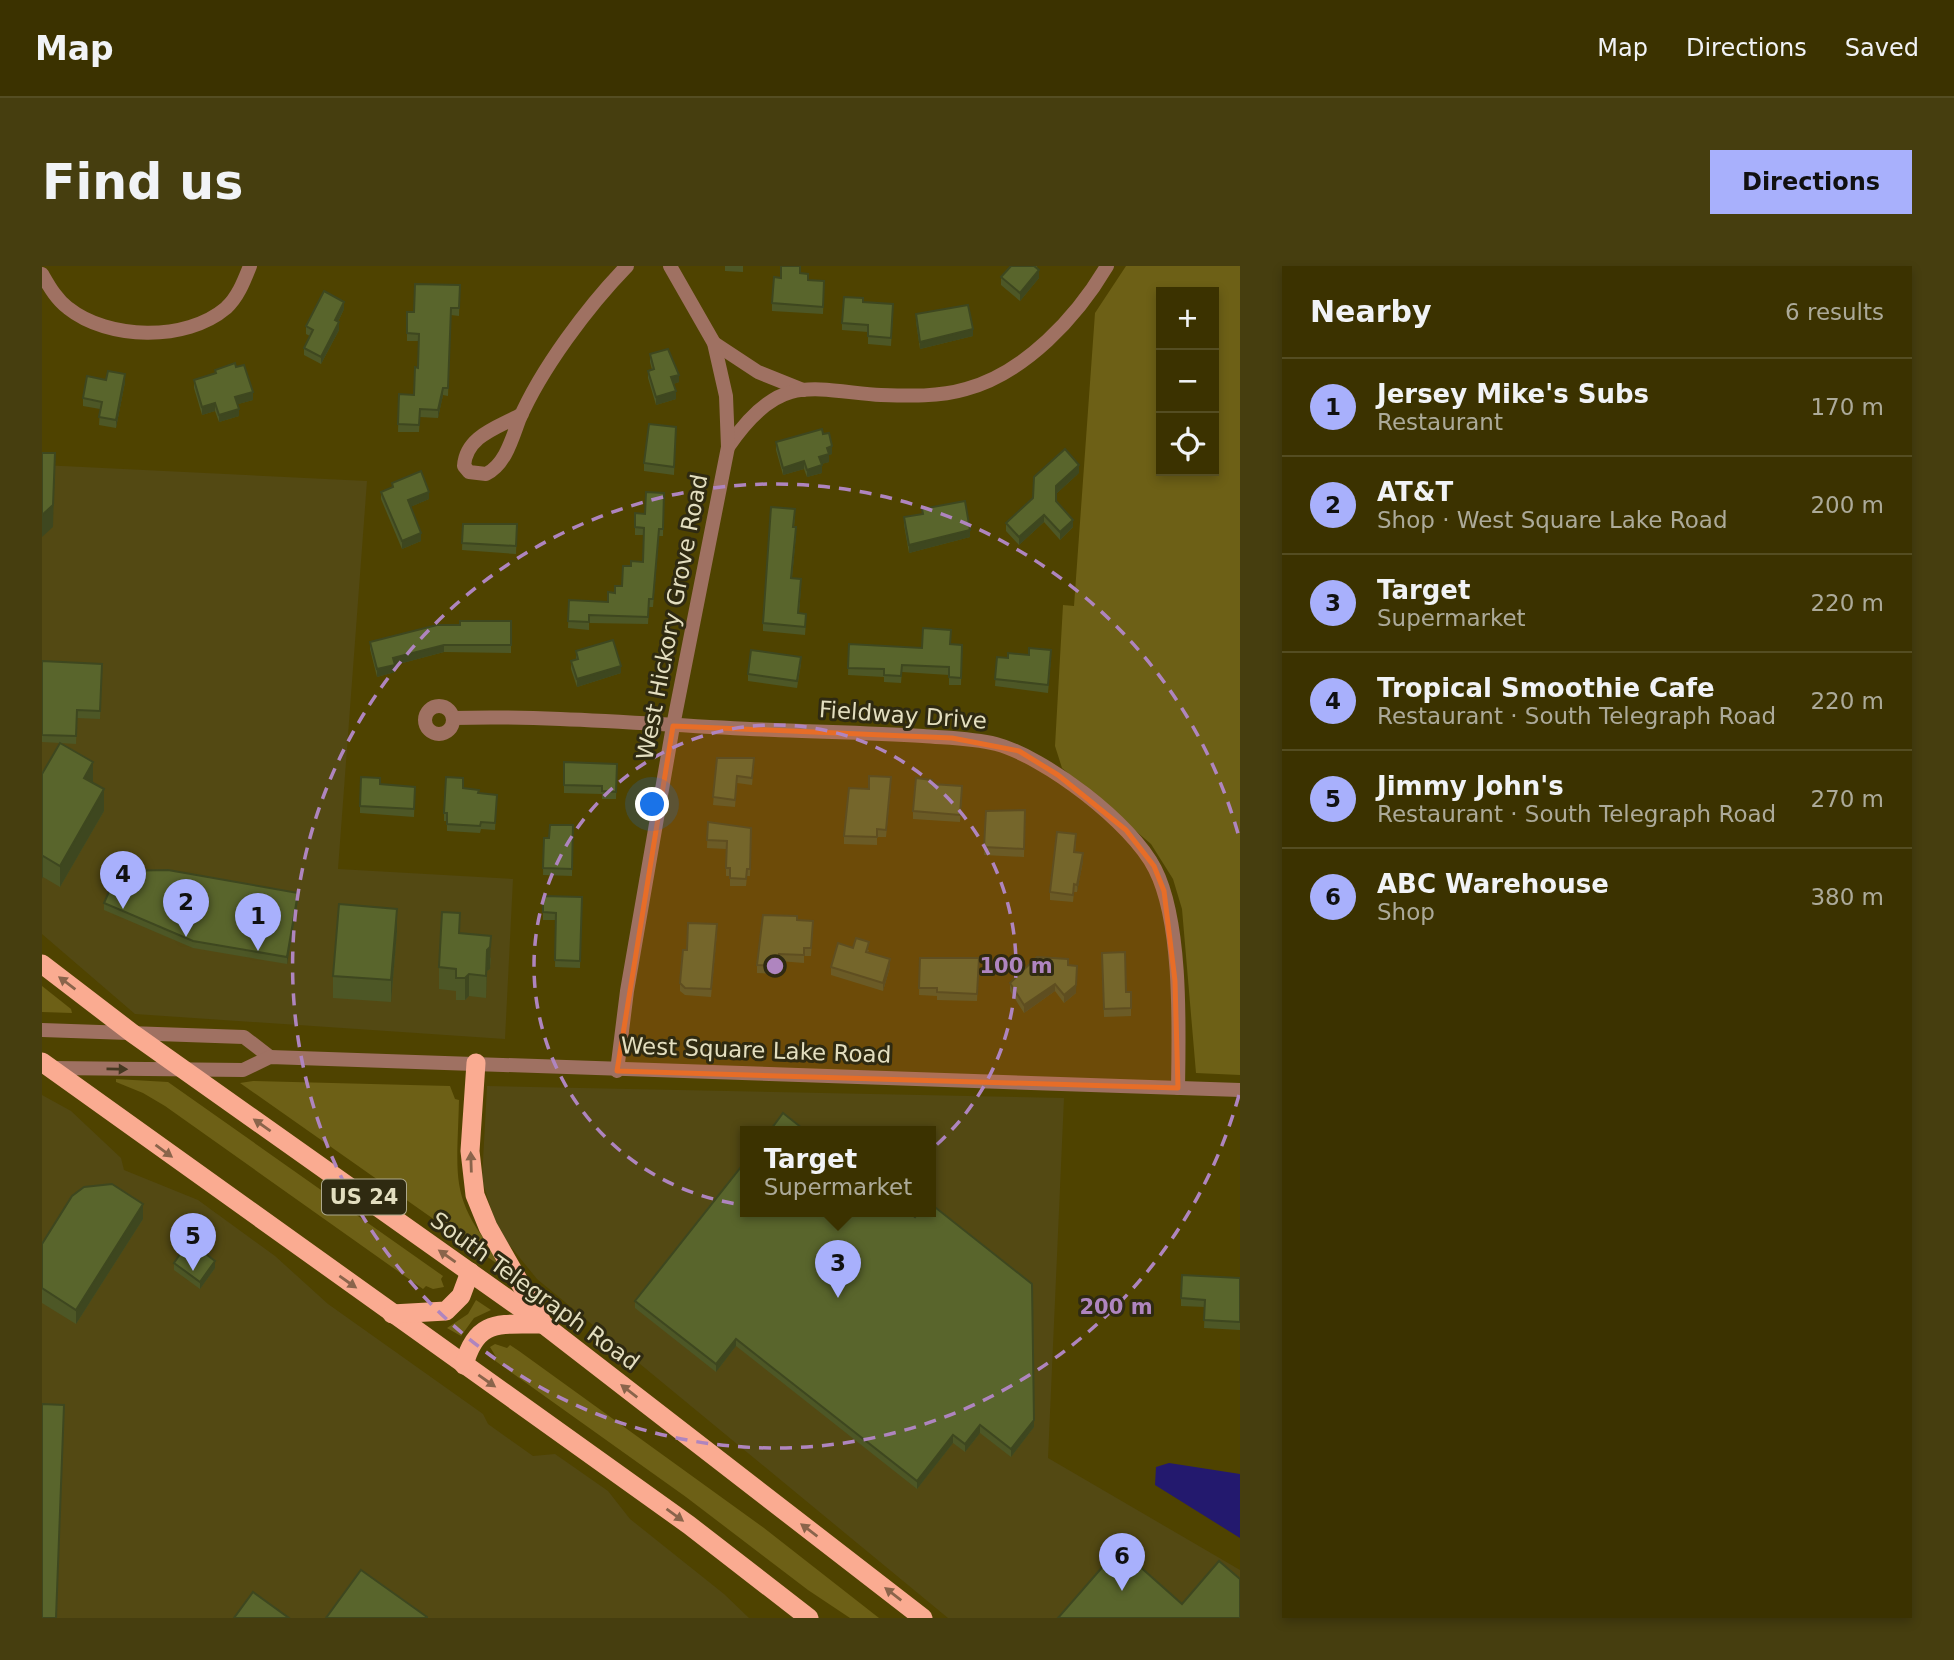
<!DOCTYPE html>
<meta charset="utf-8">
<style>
:root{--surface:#3b3200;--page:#463e0f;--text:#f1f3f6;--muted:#acaa99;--line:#544d22;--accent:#a8b0fc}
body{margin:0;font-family:"DejaVu Sans",sans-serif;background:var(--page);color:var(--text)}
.controls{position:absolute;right:21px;top:21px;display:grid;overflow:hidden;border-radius:0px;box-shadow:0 4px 10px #0003}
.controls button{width:63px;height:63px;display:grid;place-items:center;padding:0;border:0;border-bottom:2px solid var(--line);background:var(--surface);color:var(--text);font:35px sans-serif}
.you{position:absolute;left:611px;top:539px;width:24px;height:24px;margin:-18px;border:5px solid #fff;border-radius:50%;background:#1a73e8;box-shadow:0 0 0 10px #1a73e833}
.badge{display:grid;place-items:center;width:46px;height:46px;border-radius:50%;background:var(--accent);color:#111;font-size:23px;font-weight:700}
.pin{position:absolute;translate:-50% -58px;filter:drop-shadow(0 2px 4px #0008)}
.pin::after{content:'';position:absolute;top:37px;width:24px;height:21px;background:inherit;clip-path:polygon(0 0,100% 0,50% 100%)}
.popup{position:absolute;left:698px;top:860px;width:196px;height:91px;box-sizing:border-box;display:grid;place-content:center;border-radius:0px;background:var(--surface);filter:drop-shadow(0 2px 5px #0005);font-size:23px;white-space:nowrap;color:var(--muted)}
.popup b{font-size:26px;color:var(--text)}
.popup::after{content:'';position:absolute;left:50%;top:100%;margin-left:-14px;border:14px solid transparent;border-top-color:var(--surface)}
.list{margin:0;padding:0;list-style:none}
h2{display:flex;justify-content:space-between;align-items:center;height:91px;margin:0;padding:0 28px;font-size:30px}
h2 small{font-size:23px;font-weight:400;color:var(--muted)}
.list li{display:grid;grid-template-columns:46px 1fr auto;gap:21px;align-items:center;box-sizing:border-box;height:98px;padding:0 28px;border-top:2px solid var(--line)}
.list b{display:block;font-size:26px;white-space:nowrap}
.list p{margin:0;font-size:23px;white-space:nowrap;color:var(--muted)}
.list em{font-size:23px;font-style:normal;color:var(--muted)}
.icon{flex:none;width:38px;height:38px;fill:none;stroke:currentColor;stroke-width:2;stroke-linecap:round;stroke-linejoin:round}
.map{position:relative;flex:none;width:1198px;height:1352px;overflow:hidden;border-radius:0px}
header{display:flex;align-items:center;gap:42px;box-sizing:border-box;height:98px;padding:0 35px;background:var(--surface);border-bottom:2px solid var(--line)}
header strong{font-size:33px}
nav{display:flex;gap:38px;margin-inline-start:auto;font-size:24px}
.intro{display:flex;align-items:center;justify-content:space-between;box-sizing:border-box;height:168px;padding:0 42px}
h1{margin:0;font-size:49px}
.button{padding:18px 32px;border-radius:0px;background:var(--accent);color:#111;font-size:24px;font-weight:700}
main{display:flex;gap:42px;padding:0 42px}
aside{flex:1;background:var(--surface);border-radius:0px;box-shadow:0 4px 10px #0003}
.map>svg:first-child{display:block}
.built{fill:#534913;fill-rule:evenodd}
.green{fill:#6d6016;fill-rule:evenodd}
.water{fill:#23196e}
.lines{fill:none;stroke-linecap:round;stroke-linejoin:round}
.minor{stroke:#9f7162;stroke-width:14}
.tertiary{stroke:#9f7162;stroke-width:14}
.trunk{stroke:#faab91;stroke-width:19}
.wall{fill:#4d5726}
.shaded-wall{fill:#3e471f}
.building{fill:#59652c;stroke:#3e471f;stroke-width:2}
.oneway{fill:#8a644b}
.oneway2{fill:#453821}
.marked{fill:#e76d27;fill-opacity:0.2;stroke:#e76d27;stroke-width:5;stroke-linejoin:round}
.ring{fill:none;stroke:#af85bf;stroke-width:3.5;stroke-dasharray:12 9}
.labels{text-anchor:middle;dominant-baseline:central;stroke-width:6;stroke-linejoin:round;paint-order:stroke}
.shield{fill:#2f2a11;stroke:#ada88b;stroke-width:2}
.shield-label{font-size:21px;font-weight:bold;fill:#e3debf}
.street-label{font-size:23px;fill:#e3debf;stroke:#2f2a11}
.centre{fill:#af85bf;stroke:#2f2a11;stroke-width:3.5}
.ring-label{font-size:21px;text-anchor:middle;font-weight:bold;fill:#af85bf;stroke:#2f2a11;stroke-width:6;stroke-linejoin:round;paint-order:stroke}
</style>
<header>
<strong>Map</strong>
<nav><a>Map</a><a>Directions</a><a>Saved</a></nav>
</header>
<div class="intro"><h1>Find us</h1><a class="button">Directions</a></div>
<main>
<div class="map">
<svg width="1198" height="1352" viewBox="0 0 1198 1352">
<rect width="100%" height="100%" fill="#4f4300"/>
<g class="built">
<polygon points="0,199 325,215 296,603 471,613 463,773 93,748 0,668"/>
<path d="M445 820 1022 832 1006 1192 1198 1304V1352H906L495 1013 456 965 440 914ZM703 866H889V946H703Z"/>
<polygon points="0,829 29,845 79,892 82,904 156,934 233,990 286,1038 441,1148 446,1158 491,1190 513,1188 566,1225 588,1253 682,1328 707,1352 0,1352"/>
</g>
<g class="green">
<path d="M1084 0H1198V809L1154 807 1140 643 1131 613 1109 578 1020 502 1013 480 1021 339 1032 340 1053 47ZM1119 26H1172V205H1119Z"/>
<polygon points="0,720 29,743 30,747 0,746"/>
<polygon points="74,813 126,816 401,1010 399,1013 402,1021 391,1023 384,1020 381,1023 123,840 101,827 74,816"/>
<path d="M211 815 408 820 413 833 417 834C415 917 406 934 465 1001L464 1004 198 817Z"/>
<polygon points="434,1034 449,1044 432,1052 419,1070 405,1062 426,1048"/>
<polygon points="453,1078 465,1082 468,1079 477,1085 722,1262 837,1352 808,1352 766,1324 644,1231 452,1094 454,1091 448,1081"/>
</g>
<polygon class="water" points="1127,1197 1198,1208 1198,1272 1113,1219 1114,1201"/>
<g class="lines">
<g class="minor">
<path d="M0 8C7 20 14 33 26 42 66 74 144 76 184 42 196 31 202 15 208 0"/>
<polyline points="672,77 716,106 761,124"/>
<path d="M480 148C458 161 424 169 422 200L427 206 444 208C463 199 470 173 477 154 499 103 546 40 585 0"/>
<path d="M686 181C701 159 723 133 749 126 776 119 811 128 839 129 868 130 897 131 924 123 983 107 1035 51 1065 0"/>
<circle cx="397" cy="454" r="14"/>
<path d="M411 452C518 449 626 460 733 464 782 466 831 467 881 470 905 472 930 472 954 478 1003 491 1090 557 1113 603 1140 656 1137 761 1136 822"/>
<polyline points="575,805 585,725 631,460 686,181 684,130 672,77 628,0"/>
</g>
<g class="tertiary">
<polyline points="0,764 202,771 228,791"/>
<polyline points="9,802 201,804 228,791 1198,824"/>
</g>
<g class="trunk">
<polyline points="0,698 90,767 501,1058 881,1352"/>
<polyline points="0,796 647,1259 767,1352"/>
<polyline points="434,797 428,885 433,929 446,961 499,1054"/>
<polyline points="350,1048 404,1045 419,1030 428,1006"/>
<path d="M422 1099C435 1051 459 1059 501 1058"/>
</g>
</g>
<g class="wall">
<polygon points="683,0 701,0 701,6 683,5"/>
<polygon points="995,0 997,12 978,35 959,19 959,11"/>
<polygon points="758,7 766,14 782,23 781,48 730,45 730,37 739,12"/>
<polygon points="418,19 417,50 409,49 406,130 401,129 396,152 378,151 377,166 356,166 357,128 372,129 376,102 377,75 365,75 365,46 372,46"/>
<polygon points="302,43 296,56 297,64 279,98 262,89 262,82 268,70 264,68 264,60"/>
<polygon points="851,45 849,80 826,78 826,66 800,64 800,57"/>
<polygon points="874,48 931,70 878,83 874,56"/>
<polygon points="608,88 637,116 631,118 634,133 614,139 606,112 606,105 610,104 608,96"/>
<polygon points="173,104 211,134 196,138 197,150 177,156 173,145 160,149 152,122 152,114 173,108"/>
<polygon points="64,114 83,116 74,162 57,159 58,143 41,140 41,132"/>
<polygon points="634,161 632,209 602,205 602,197"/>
<polygon points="781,168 790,188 787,189 787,196 779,198 780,207 765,211 762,203 741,209 734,184 734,176"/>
<polygon points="1037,207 1014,228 1014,235 1031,261 1018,274 1002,256 977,279 964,265 964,257"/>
<polygon points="350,217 387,233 368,241 379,275 360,283 339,233 339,226 350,221"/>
<polygon points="622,227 621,270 617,270 611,341 607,341 606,358 547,357 547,364 526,362 527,334 566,336 573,327 580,320 589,300 601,296 602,269 593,269 593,261 603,248"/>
<polygon points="880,243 928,271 867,287 862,259 862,251 880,248"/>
<polygon points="753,251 752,261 754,268 750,312 759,321 757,347 764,356 763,369 721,365 721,357"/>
<polygon points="421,258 475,258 474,288 420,284"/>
<polygon points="469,355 469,387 402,386 353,399 353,406 335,411 328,383 328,376 418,359"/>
<polygon points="807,378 880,382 908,378 920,379 919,419 907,419 907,409 860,406 859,417 842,416 842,411 806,409"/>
<polygon points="534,385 579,407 535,421 529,403 529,395 534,393"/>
<polygon points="955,391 1009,391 1006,427 953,420"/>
<polygon points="0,395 60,398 58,453 35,452 34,478 18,477 51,517 62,545 18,621 1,611 0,508 18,477 0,476"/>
<polygon points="759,398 755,422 706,415 706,408"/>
<polygon points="675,492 712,499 710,519 695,517 693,541 671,539"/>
<polygon points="522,496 575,498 574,533 560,533 560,528 522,527"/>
<polygon points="849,518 844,571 835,571 835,579 802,578 802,570 827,523"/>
<polygon points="890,518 920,528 918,556 871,553 871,545"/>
<polygon points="338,519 373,521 372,551 318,547 318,540"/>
<polygon points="421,522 436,527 455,529 453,564 439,563 438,567 405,565 405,555 402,555 402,547"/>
<polygon points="983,544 982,591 942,589 944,545"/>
<polygon points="666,556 709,562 708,610 705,610 704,620 688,620 688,610 684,610 684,583 665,582"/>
<polygon points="531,559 530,610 501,609 502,572 507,572"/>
<polygon points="1034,576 1033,586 1041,595 1035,626 1032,626 1031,636 1008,634 1008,626"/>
<polygon points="501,630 540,631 538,702 513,701 514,654 501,654"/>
<polygon points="256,634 245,698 151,682 62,644 62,637"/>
<polygon points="755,654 771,655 769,690 762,690 762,697 737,695 736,708 715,707 715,699"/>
<polygon points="355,665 349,736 291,732 291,710"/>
<polygon points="675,666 669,731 643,729 638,725 638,711"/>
<polygon points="418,667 449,692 448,703 445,705 444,732 427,730 423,734 414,734 414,725 397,723 397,701"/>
<polygon points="811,682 827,684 826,686 848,701 841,725 789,709 789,701"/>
<polygon points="1060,687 1084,726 1089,726 1089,750 1062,751"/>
<polygon points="878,692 937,692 935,735 895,734 895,730 877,729"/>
<polygon points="1026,699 1034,727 1022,737 1013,725 982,747 968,725 968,717"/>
<polygon points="101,953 34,1058 0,1037 0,978"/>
<polygon points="132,997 173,1002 158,1023 132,1004"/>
<polygon points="1198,1012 1198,1064 1162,1062 1163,1041 1139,1040 1139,1032"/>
<polygon points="593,1035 992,1161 969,1191 938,1167 923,1186 911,1177 875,1223 694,1080 674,1106 593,1042"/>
</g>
<g class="shaded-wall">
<polygon points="997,4 997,12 978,35 978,27"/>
<polygon points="302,36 302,43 293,62 293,54"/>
<polygon points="297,56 297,64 279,98 279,91"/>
<polygon points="931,63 931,70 878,83 878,76"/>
<polygon points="83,108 83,116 74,162 74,154"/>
<polygon points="637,109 637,116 629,119 629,111"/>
<polygon points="401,122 401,129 396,152 396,144"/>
<polygon points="634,125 634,133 614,139 614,131"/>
<polygon points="211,126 211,134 193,139 193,131"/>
<polygon points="173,137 173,145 160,149 160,141"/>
<polygon points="197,143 197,150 177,156 177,149"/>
<polygon points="790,180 790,188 787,189 787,196 777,199 777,191 785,182"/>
<polygon points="13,187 11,261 0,271 0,249"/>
<polygon points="762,195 762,203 741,209 741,202"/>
<polygon points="780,199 780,207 765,211 765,204"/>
<polygon points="1037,199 1037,207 1014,228 1014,220"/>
<polygon points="387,226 387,233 366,242 366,234"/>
<polygon points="1002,249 1002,256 977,279 977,271"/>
<polygon points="1031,254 1031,261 1018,274 1018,266"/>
<polygon points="928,264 928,271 867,287 867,279"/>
<polygon points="379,267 379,275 360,283 360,275"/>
<polygon points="402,379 402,386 353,399 353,406 335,411 335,403 351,392"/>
<polygon points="579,400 579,407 535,421 535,413"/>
<polygon points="51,496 51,517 42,512"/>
<polygon points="62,523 62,545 18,621 18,600"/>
<polygon points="1041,587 1041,595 1035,626 1035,619"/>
<polygon points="1,590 1,611 0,613 0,591"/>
<polygon points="256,627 256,634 245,698 245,691"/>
<polygon points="355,643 355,665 349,736 349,714"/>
<polygon points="449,670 448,703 445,705 444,732 445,684"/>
<polygon points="848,693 848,701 841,725 841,717"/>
<polygon points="1035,707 1034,727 1022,737 1022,729"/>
<polygon points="427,708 427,730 423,734 423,712"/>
<polygon points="1013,718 1013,725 982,747 982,739"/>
<polygon points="101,938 101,953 34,1058 34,1044"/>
<polygon points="173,995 173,1002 158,1023 158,1016"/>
<polygon points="694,1073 694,1080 674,1106 674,1098"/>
<polygon points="992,1154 992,1161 969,1191 969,1183"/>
<polygon points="938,1159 938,1167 923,1186 923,1178"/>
<polygon points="911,1169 911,1177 875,1223 875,1215"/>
</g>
<g class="building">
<polygon points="739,0 758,0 758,7 766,8 766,14 782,15 781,41 730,37 732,11 739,12"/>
<polygon points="969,0 992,0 997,4 978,27 959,11"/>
<polygon points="373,18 418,19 417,42 409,42 406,122 401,122 396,144 378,143 377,159 356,158 357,128 372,129 373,101 376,102 377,68 365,67 365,46 372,46"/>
<polygon points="282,25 302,36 293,54 297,56 279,91 262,82 271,64 264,60"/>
<polygon points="802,31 821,32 821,36 851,38 849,72 826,70 826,59 800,57"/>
<polygon points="926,39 931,63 878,76 874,48"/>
<polygon points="626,83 637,109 629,111 634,125 614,131 606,105 612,103 608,88"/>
<polygon points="193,97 194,101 202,99 211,126 193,131 197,143 177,149 173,137 160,141 152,114 174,107 173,104"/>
<polygon points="66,105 83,108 74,154 57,151 60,136 41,132 45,110 64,114"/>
<polygon points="607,158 634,161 632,201 602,197"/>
<polygon points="780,163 781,168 787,167 790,180 785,182 787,188 777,191 780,199 765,204 762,195 741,202 734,176"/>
<polygon points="1023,183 1037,199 1014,220 1014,235 1031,254 1018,266 1002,249 977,271 964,257 991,232 992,211"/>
<polygon points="0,187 13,187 11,239 0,249"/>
<polygon points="379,205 387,226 366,234 379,267 360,275 339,226 351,221 350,217"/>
<polygon points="604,226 622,227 621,263 617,263 611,333 607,333 606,351 547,349 547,356 526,355 527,334 566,336 566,326 573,327 573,320 580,320 581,300 589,300 589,295 601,296 602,262 593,261 593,247 603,248"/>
<polygon points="923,235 928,264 867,279 862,251 881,248 880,243"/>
<polygon points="729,241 753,243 751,261 754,261 749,312 759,313 756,347 764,348 763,361 721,357"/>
<polygon points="421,258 475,258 474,280 420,277"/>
<polygon points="418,355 469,355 469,379 402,379 351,392 353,399 335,403 328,376 395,359 418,359"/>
<polygon points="881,362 909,364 908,378 920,379 919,412 907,411 907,401 860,399 859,410 842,409 842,403 806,402 807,378 880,382"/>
<polygon points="571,374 579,400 535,413 529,395 536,393 534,385"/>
<polygon points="987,382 1009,384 1006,419 953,413 955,391 966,392 966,387 987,389"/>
<polygon points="709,384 759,391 755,415 706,408"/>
<polygon points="0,395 60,398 58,445 35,444 34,470 0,469"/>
<polygon points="18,477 51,496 42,512 62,523 18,600 1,590 0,591 0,508"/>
<polygon points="675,492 712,492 710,512 695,510 693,534 671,531"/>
<polygon points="522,496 575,498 574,526 560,525 560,520 522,519"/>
<polygon points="827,510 849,511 844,564 835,563 835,571 802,570 807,522 827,523"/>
<polygon points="319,511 338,512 338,518 373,521 372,543 318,540"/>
<polygon points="404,511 421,512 421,522 437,524 436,527 455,529 453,557 439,556 438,560 405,558 405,547 402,547"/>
<polygon points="874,512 890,514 890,518 920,520 918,549 871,545"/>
<polygon points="983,544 982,583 942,581 944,545"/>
<polygon points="666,556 709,562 708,603 705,603 704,613 688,612 688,602 684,602 685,575 665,574"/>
<polygon points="508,559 531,559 530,603 501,602 502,572 507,572"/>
<polygon points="1015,566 1034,568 1032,586 1041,587 1035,619 1032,618 1031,629 1008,626"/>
<polygon points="126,604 256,627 245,691 151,675 62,637 76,605"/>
<polygon points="501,630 540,631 538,695 513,694 514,647 501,646"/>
<polygon points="297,638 355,643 349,714 291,710"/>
<polygon points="400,646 418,647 417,667 449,670 448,681 445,684 444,710 427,708 423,712 414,712 414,703 397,701"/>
<polygon points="721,649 755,650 755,654 771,655 769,682 762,682 762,689 737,688 736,700 715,699"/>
<polygon points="646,657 675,658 669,723 643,722 638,717 641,684 645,684"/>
<polygon points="814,672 827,676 824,686 848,693 841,717 789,701 796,677 811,682"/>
<polygon points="1083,686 1084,726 1089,726 1089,742 1062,743 1060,687"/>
<polygon points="995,691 1026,693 1026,699 1035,700 1034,719 1022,729 1013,718 982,739 968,717"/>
<polygon points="878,692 937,692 935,728 895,726 895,722 877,722"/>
<polygon points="741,847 765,866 727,866"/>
<polygon points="703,896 703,946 867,946 873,951 877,946 889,946 889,938 990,1018 992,1154 969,1183 938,1159 923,1178 911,1169 875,1215 694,1073 674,1098 593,1035"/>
<polygon points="70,918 101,938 34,1044 0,1022 0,978 30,930 42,921"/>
<polygon points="147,975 173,995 158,1016 132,997"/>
<polygon points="1140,1009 1198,1012 1198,1056 1162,1054 1163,1034 1139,1032"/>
<polygon points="0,1138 22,1139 14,1352 0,1352"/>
<polygon points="1077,1282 1140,1338 1177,1295 1198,1313 1198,1352 1016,1352"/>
<polygon points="319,1304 385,1351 385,1352 284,1352"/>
<polygon points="211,1326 247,1352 192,1352"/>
</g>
<defs><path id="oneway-solid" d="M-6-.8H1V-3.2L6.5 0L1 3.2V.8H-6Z" transform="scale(1.75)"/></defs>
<g class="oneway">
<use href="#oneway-solid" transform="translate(25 717) rotate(-143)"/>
<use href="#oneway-solid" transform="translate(220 859) rotate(-145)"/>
<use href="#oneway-solid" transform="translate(122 885) rotate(36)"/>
<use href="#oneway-solid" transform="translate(429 896) rotate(-92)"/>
<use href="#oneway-solid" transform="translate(405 990) rotate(-145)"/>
<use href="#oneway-solid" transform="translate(306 1016) rotate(35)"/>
<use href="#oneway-solid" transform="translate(445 1115) rotate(35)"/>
<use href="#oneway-solid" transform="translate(587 1125) rotate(-142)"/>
<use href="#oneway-solid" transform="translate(633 1249) rotate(36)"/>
<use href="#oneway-solid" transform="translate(767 1264) rotate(-143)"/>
<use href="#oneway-solid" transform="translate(851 1328) rotate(-142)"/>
</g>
<use class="oneway2" href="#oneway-solid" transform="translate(75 803) rotate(1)"/>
<path class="marked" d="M631 460 910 472 977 485 1016 509 1084 564 1112 600 1122 625 1133 715 1136 822 575 805Z"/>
<g class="ring">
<circle cx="733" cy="700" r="241"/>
<path d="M1197 829A482 482 0 1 1 1197 571"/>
</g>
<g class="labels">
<rect class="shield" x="280" y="913.5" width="84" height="35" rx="5"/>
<g class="shield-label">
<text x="322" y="931">US 24</text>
</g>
<g class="street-label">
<text transform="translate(630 351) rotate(-79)">West Hickory Grove Road</text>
<text transform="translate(861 449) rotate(4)">Fieldway Drive</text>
<text transform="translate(714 784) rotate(2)">West Square Lake Road</text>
<text transform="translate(493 1025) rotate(36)">South Telegraph Road</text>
</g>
</g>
<circle cx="733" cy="700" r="10" class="centre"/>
<g class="ring-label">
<text x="974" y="707">100 m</text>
<text x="1074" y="1048">200 m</text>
</g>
</svg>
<div class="controls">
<button>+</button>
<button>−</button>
<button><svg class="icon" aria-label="locate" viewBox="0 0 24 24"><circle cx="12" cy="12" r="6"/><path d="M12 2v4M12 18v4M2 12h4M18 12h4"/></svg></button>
</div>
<div class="you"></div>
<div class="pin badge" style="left:216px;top:685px">1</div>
<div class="pin badge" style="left:144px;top:671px">2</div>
<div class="pin badge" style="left:796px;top:1032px">3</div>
<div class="popup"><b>Target</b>Supermarket</div>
<div class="pin badge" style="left:81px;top:643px">4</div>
<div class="pin badge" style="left:151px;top:1005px">5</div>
<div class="pin badge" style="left:1080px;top:1325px">6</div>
</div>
<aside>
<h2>Nearby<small>6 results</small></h2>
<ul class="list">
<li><span class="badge">1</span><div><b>Jersey Mike's Subs</b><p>Restaurant</p></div><em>170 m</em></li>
<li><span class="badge">2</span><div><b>AT&amp;T</b><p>Shop · West Square Lake Road</p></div><em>200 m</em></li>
<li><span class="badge">3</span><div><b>Target</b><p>Supermarket</p></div><em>220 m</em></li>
<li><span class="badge">4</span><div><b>Tropical Smoothie Cafe</b><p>Restaurant · South Telegraph Road</p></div><em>220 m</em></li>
<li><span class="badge">5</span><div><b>Jimmy John's</b><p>Restaurant · South Telegraph Road</p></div><em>270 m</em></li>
<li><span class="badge">6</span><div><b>ABC Warehouse</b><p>Shop</p></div><em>380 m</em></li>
</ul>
</aside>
</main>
